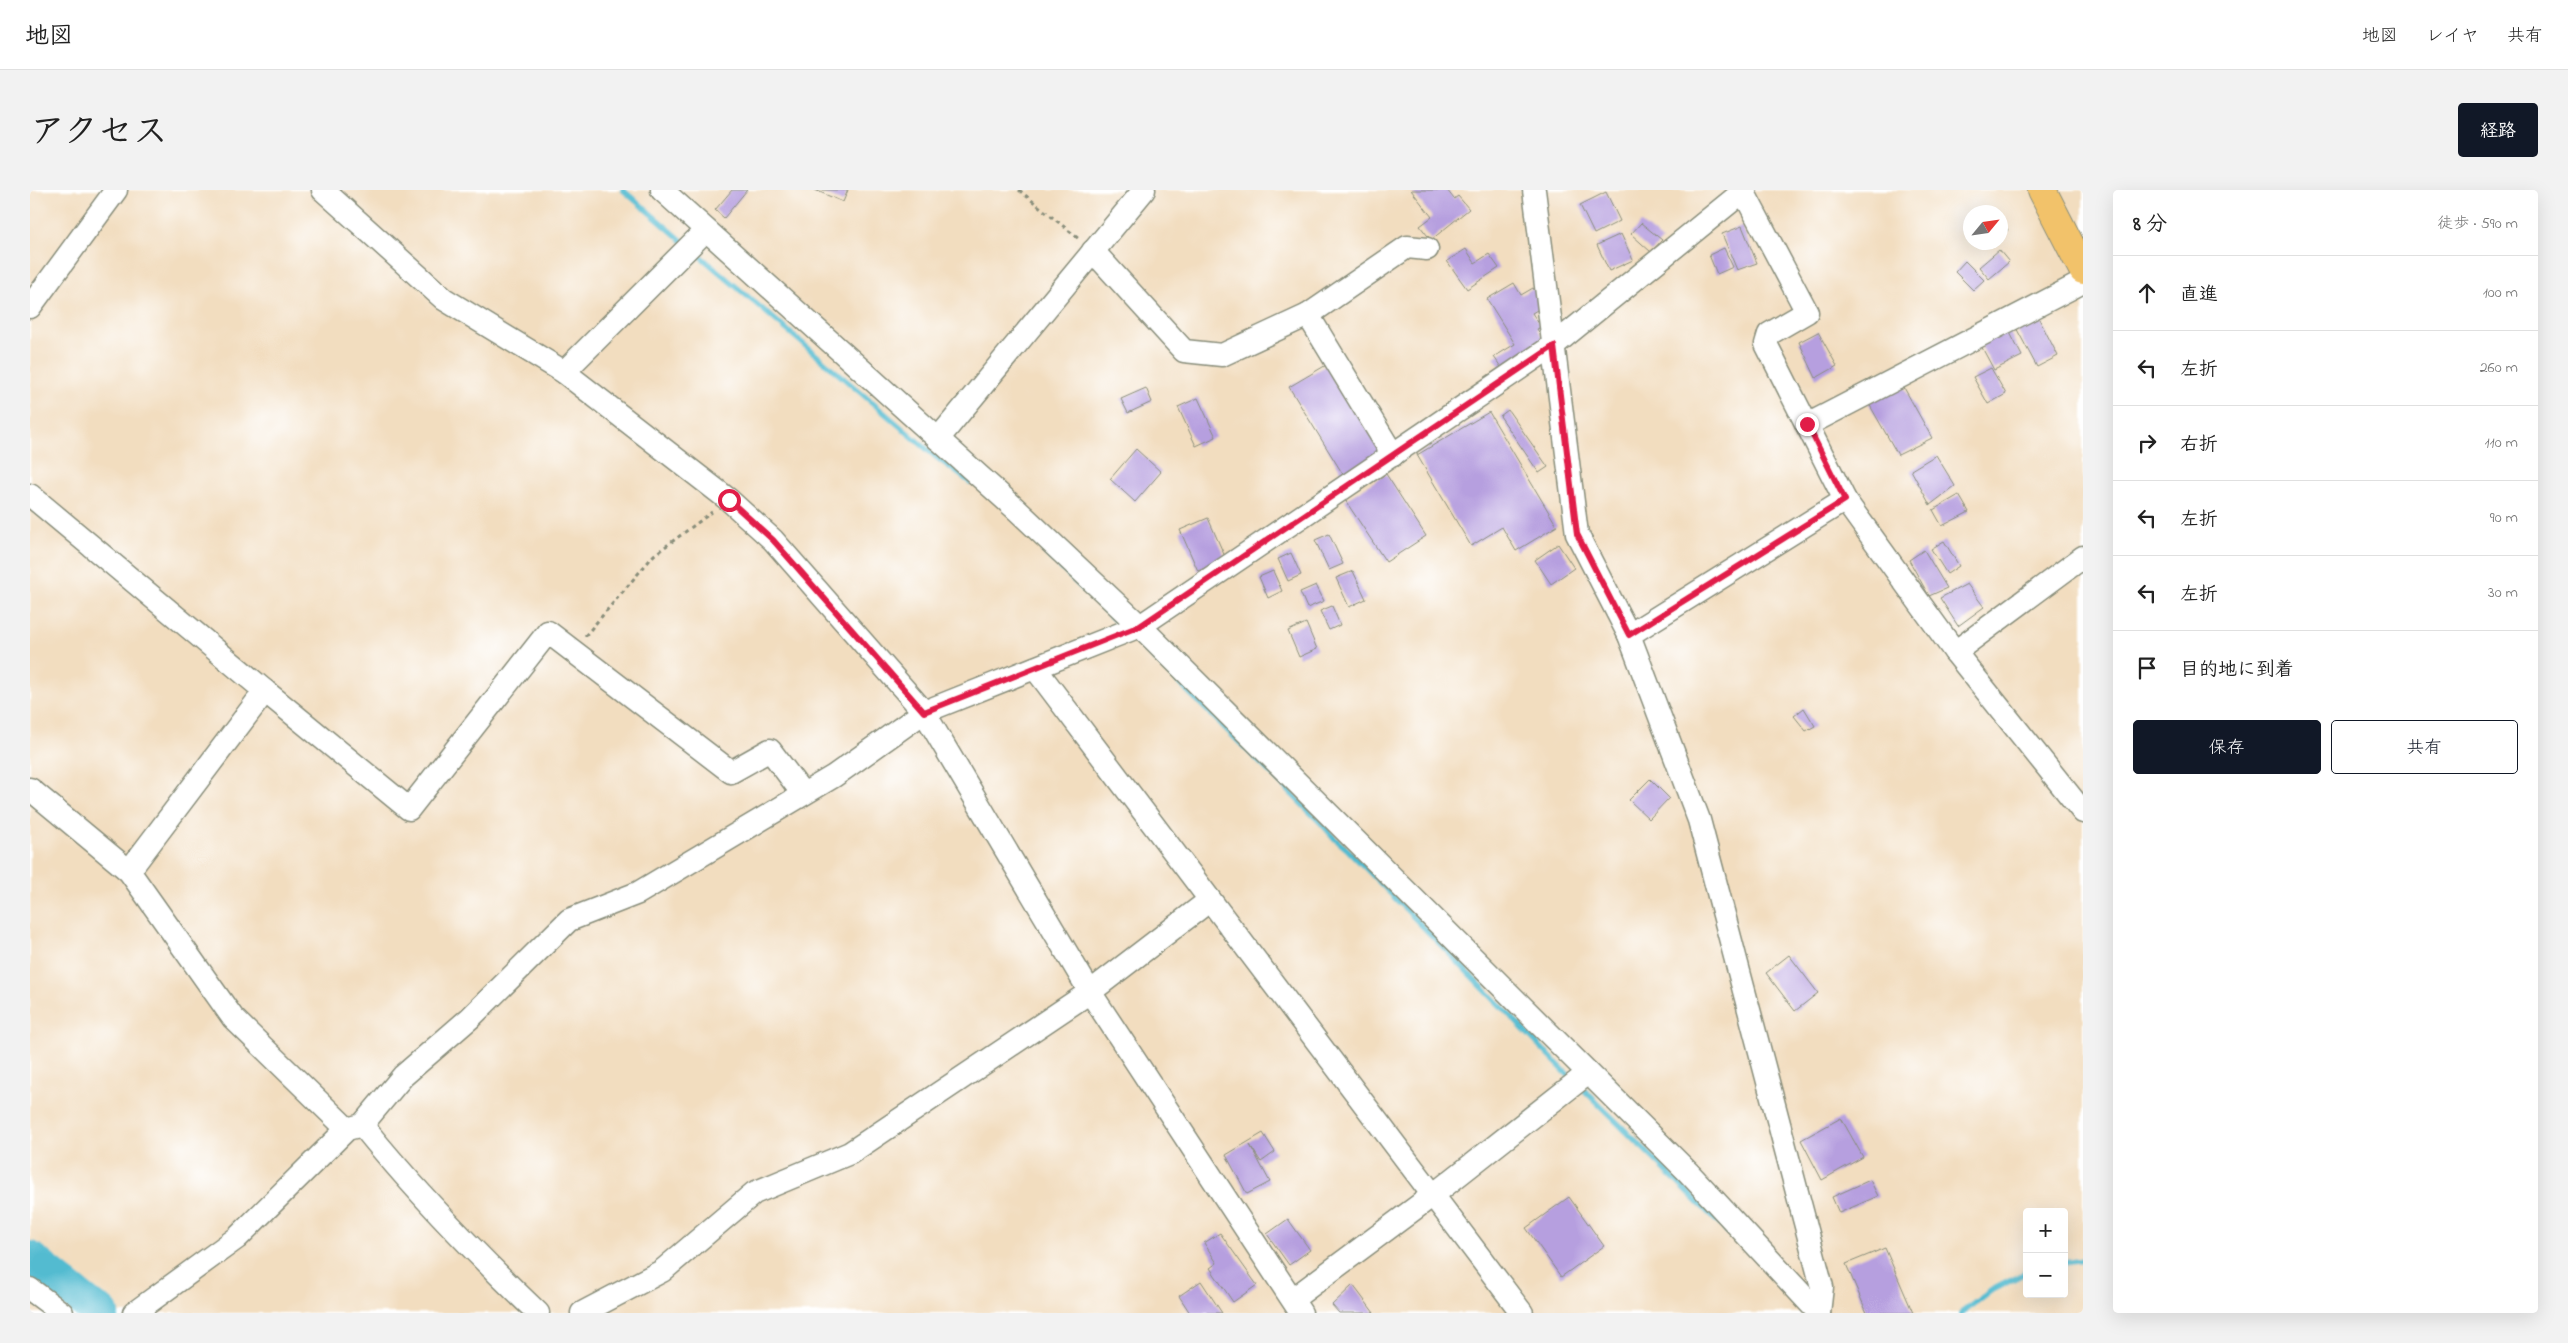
<!DOCTYPE html>
<html lang="ja">
<meta charset="utf-8">
<style>
:root{--surface:#fff;--page:#f2f2f2;--text:#222;--muted:#767676;--line:#e0e0e0;--accent:#111827}
body{margin:0;font-family:"Indie Flower","Klee One",sans-serif;background:var(--page);color:var(--text)}
.controls{position:absolute;right:15px;bottom:15px;display:grid;overflow:hidden;border-radius:5px;box-shadow:0 5px 20px #0002}
.controls button{width:45px;height:45px;display:grid;place-items:center;padding:0;border:0;border-bottom:1px solid var(--line);background:var(--surface);color:var(--text);font:25px sans-serif}
.compass{position:absolute;left:1933px;top:15px;width:45px;height:45px;border-radius:50%;background:var(--surface);box-shadow:0 5px 20px #0002;rotate:61deg}
.stop{position:absolute;width:15px;height:15px;margin:-11px;border:4px solid #e11d48;border-radius:50%;background:#fff}
.stop.end{background:#e11d48;border-color:#fff;box-shadow:0 1px 5px #0008}
.list{margin:0;padding:0;list-style:none}
h2{display:flex;justify-content:space-between;align-items:center;height:65px;margin:0;padding:0 20px;font-size:21px}
h2 small{font-size:16px;font-weight:400;color:var(--muted)}
.list li{display:grid;grid-template-columns:32px 1fr auto;gap:15px;align-items:center;box-sizing:border-box;height:75px;padding:0 20px;border-top:1px solid var(--line)}
.list b{display:block;font-size:19px;white-space:nowrap}
.list em{font-size:16px;font-style:normal;color:var(--muted)}
.actions{display:flex;gap:10px;padding:15px 20px}
.actions a{flex:1;padding:11px 0;border:1px solid var(--accent);border-radius:5px;text-align:center;font-size:18px;color:var(--accent)}
.actions .main{background:var(--accent);color:#fff}
.icon{flex:none;width:28px;height:28px;fill:none;stroke:currentColor;stroke-width:2;stroke-linecap:round;stroke-linejoin:round}
.map{position:relative;flex:none;width:2053px;height:1123px;overflow:hidden;border-radius:5px}
header{display:flex;align-items:center;gap:30px;box-sizing:border-box;height:70px;padding:0 25px;background:var(--surface);border-bottom:1px solid var(--line)}
header strong{font-size:24px}
nav{display:flex;gap:28px;margin-inline-start:auto;font-size:18px}
.intro{display:flex;align-items:center;justify-content:space-between;box-sizing:border-box;height:120px;padding:0 30px}
h1{margin:0;font-size:35px}
.button{padding:12px 22px;border-radius:5px;background:var(--accent);color:#fff;font-size:18px;font-weight:700}
main{display:flex;gap:30px;padding:0 30px}
aside{flex:1;background:var(--surface);border-radius:5px;box-shadow:0 5px 20px #0002}
.map>svg:first-child{display:block}
.lines{fill:none;stroke-linecap:round;stroke-linejoin:round}
.stream{stroke:#52bbd0;stroke-width:5.5}
.river{stroke:#52bbd0;stroke-width:34}
.building{fill:#b69fdf}
.minor-casing{stroke:#888d7a;stroke-width:25}
.major-casing{stroke:#888d7a;stroke-width:30}
.path{stroke:#888d7a;stroke-width:3;stroke-dasharray:4 4;stroke-linecap:butt}
.minor{stroke:#fff;stroke-width:22}
.major{stroke:#f2c26a;stroke-width:28}
.route{stroke:#e11d48;stroke-width:6}
</style>
<header>
<strong>地図</strong>
<nav><a>地図</a><a>レイヤ</a><a>共有</a></nav>
</header>
<div class="intro"><h1>アクセス</h1><a class="button">経路</a></div>
<main>
<div class="map">
<svg width="2053" height="1123" viewBox="0 0 2053 1123">
<rect width="100%" height="100%" fill="#fff"/>
<filter id="ink" filterUnits="userSpaceOnUse"><feTurbulence type="fractalNoise" baseFrequency=".02" numOctaves="2"/><feDisplacementMap in="SourceGraphic" scale="10" xChannelSelector="R" yChannelSelector="G"/><feConvolveMatrix kernelMatrix="1 2 1 2 8 2 1 2 1" color-interpolation-filters="sRGB"/></filter>
<filter id="wash" filterUnits="userSpaceOnUse"><feTurbulence type="fractalNoise" baseFrequency=".0096" numOctaves="4" result="noise"/><feDisplacementMap in="SourceGraphic" scale="20" xChannelSelector="R" yChannelSelector="G"/><feGaussianBlur stdDeviation="1.12" result="paint"/><feColorMatrix in="noise" values="0 0 0 0 0 0 0 0 0 0 0 0 0 0 0 0 0 1.4 0 .05"/><feComposite in="paint" operator="in"/></filter>
<g filter="url(#wash)">
<rect width="100%" height="100%" fill="#f2ddbf"/>
<g class="lines">
<g class="stream">
<polyline points="593,0 656,54"/>
<polyline points="663,60 906,267 940,292"/>
<polyline points="1014,361 1093,438"/>
<polyline points="1100,444 1291,633 1304,648 1318,660 1543,890"/>
<polyline points="1550,896 1698,1042"/>
<polyline points="2034,1073 2053,1070"/>
<polyline points="1931,1123 1962,1100 1997,1082"/>
</g>
<polyline class="river" points="0,1068 60,1116 72,1123"/>
</g>
<g id="blocks">
<g class="building">
<polygon points="702,0 717,0 694,28 685,20"/>
<polygon points="785,0 818,0 813,12"/>
<polygon points="1381,0 1417,0 1424,9 1428,6 1439,19 1401,50 1390,36 1402,27"/>
<polygon points="1576,2 1590,31 1564,44 1550,15"/>
<polygon points="1970,30 1978,40 1970,46"/>
<polygon points="1611,33 1632,50 1621,62 1601,44"/>
<polygon points="1712,36 1727,73 1707,80 1692,44"/>
<polygon points="1591,44 1603,70 1579,81 1567,55"/>
<polygon points="1694,58 1703,77 1687,84 1679,65"/>
<polygon points="1436,59 1445,73 1459,64 1469,78 1437,99 1417,71"/>
<polygon points="1969,60 1979,72 1959,89 1949,77"/>
<polygon points="1935,71 1954,90 1943,100 1925,82"/>
<polygon points="1484,93 1491,105 1503,98 1514,116 1502,123 1511,137 1507,139 1515,152 1473,180 1464,167 1485,154 1457,109"/>
<polygon points="2005,121 2028,166 2007,177 1983,132"/>
<polygon points="1976,135 1992,166 1964,180 1948,150"/>
<polygon points="1788,142 1807,176 1786,188 1769,152"/>
<polygon points="1298,174 1353,262 1314,286 1259,197"/>
<polygon points="1961,178 1976,204 1958,214 1943,187"/>
<polygon points="1872,194 1902,248 1868,265 1838,212"/>
<polygon points="1116,198 1122,212 1098,223 1091,209"/>
<polygon points="1168,208 1186,247 1166,256 1148,217"/>
<polygon points="1478,220 1518,277 1509,283 1470,226"/>
<polygon points="1459,222 1527,336 1486,361 1472,337 1441,356 1387,265"/>
<polygon points="1106,259 1131,282 1105,312 1080,289"/>
<polygon points="1906,265 1925,296 1900,315 1881,280"/>
<polygon points="1356,284 1396,346 1356,372 1315,310"/>
<polygon points="1929,305 1939,322 1912,336 1903,320"/>
<polygon points="1178,328 1196,369 1168,381 1150,340"/>
<polygon points="1299,344 1313,374 1299,380 1285,350"/>
<polygon points="1914,351 1929,376 1917,384 1901,359"/>
<polygon points="1528,354 1544,378 1521,394 1505,370"/>
<polygon points="1894,360 1917,398 1899,406 1879,370"/>
<polygon points="1261,363 1271,385 1258,391 1248,369"/>
<polygon points="1243,381 1252,401 1238,408 1229,387"/>
<polygon points="1323,381 1336,409 1319,417 1306,388"/>
<polygon points="1937,394 1954,417 1928,436 1910,408"/>
<polygon points="1286,395 1294,411 1277,418 1270,402"/>
<polygon points="1302,416 1310,435 1299,440 1290,421"/>
<polygon points="1276,433 1287,459 1269,467 1258,441"/>
<polygon points="1774,518 1785,536 1776,541 1764,526"/>
<polygon points="1620,589 1639,608 1619,629 1599,610"/>
<polygon points="1759,765 1788,803 1765,821 1736,783"/>
<polygon points="1811,928 1833,967 1792,990 1771,950"/>
<polygon points="1233,943 1245,962 1231,972 1220,955 1240,992 1217,1004 1196,965"/>
<polygon points="1840,990 1848,1006 1809,1023 1802,1007"/>
<polygon points="1539,1007 1574,1056 1531,1087 1496,1038"/>
<polygon points="1258,1029 1280,1060 1259,1075 1237,1044"/>
<polygon points="1190,1043 1227,1095 1203,1112 1180,1078 1187,1073 1174,1053"/>
<polygon points="1855,1058 1883,1123 1837,1123 1816,1074"/>
<polygon points="1171,1091 1192,1123 1160,1123 1149,1106"/>
<polygon points="1323,1095 1344,1123 1309,1123 1302,1115"/>
</g>
</g>
</g>
<g filter="url(#ink)">
<use href="#blocks" fill-opacity="0" stroke="#888d7a" stroke-width="1"/>
<g class="lines">
<g class="minor-casing">
<g id="minor">
<polyline points="293,0 414,109 534,182 699,310 743,350 894,522 1060,802 1271,1123"/>
<polyline points="632,0 987,320 1110,436 1658,982 1789,1123"/>
<polyline points="1504,0 1547,344 1599,445 1669,630 1792,1097 1789,1123"/>
<polyline points="1713,1 1777,122 1739,144 1736,154 1815,310"/>
<polyline points="1063,61 1154,161 1192,165 1278,125 1363,265"/>
<polyline points="0,117 86,0"/>
<polyline points="1278,125 1377,57 1397,59"/>
<polyline points="534,182 676,40"/>
<polyline points="1777,235 2053,92"/>
<polyline points="908,249 1114,0"/>
<polyline points="0,305 235,501 99,681"/>
<polyline points="1599,445 1815,310 1925,462 2053,622"/>
<polyline points="1925,462 2053,367"/>
<polyline points="1005,478 1492,1123"/>
<polyline points="235,501 379,619 518,442 701,582 740,560 773,604"/>
<polyline points="0,599 99,681 203,828 317,939"/>
<path d="M332 935C386 1002 446 1064 508 1123"/>
<polyline points="0,1099 32,1123"/>
<polyline points="1263,1109 1403,1005 1557,884"/>
<polyline points="104,1123 207,1048 317,939 332,935 373,886 440,828 539,730 608,703 804,586 894,522 1110,436 1524,155 1715,0"/>
<polyline points="552,1123 632,1081 724,1003 820,963 1060,802 1180,710"/>
</g>
</g>
<g class="major-casing">
<polyline id="major" points="2012,0 2053,80"/>
</g>
<g class="path">
<polyline points="989,0 1049,49"/>
<polyline points="555,446 624,365 682,322"/>
</g>
<use href="#minor" class="minor"/>
<use href="#major" class="major"/>
</g>
</g>
<g class="lines" filter="url(#ink)">
<polyline class="route" points="699,310 743,350 894,522 1110,436 1524,156 1547,344 1599,445 1815,310 1777,234"/>
</g>
</svg>
<div class="controls">
<button>+</button>
<button>−</button>
</div>
<svg class="compass" viewBox="-18 -18 36 36"><path d="M0-13l5 13h-10z" fill="#e53935"/><path d="M0 13l5-13h-10z" fill="#767676"/></svg>
<div class="stop" style="left:699px;top:310px"></div>
<div class="stop end" style="left:1777px;top:234px"></div>
</div>
<aside>
<h2>8 分<small>徒歩 · 590 m</small></h2>
<ul class="list">
<li><svg class="icon" aria-label="ahead" viewBox="0 0 24 24"><path d="M12 20V5M6 11l6-6 6 6"/></svg><div><b>直進</b></div><em>100 m</em></li>
<li><svg class="icon" aria-label="left" viewBox="0 0 24 24"><path d="M17 20v-9H6M10 6l-5 5 5 5"/></svg><div><b>左折</b></div><em>260 m</em></li>
<li><svg class="icon" aria-label="right" viewBox="0 0 24 24"><path d="M7 20v-9h11M14 6l5 5-5 5"/></svg><div><b>右折</b></div><em>110 m</em></li>
<li><svg class="icon" aria-label="left" viewBox="0 0 24 24"><path d="M17 20v-9H6M10 6l-5 5 5 5"/></svg><div><b>左折</b></div><em>90 m</em></li>
<li><svg class="icon" aria-label="left" viewBox="0 0 24 24"><path d="M17 20v-9H6M10 6l-5 5 5 5"/></svg><div><b>左折</b></div><em>30 m</em></li>
<li><svg class="icon" aria-label="arrive" viewBox="0 0 24 24"><path d="M6 21V4h12l-3 4 3 4H6"/></svg><div><b>目的地に到着</b></div></li>
</ul>
<div class="actions"><a class="main">保存</a><a>共有</a></div>
</aside>
</main>
